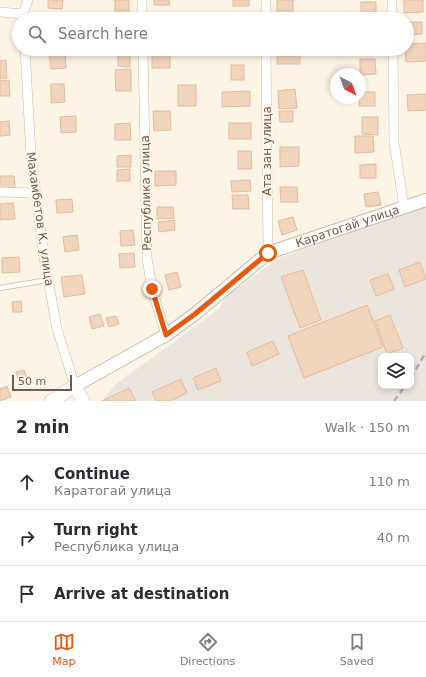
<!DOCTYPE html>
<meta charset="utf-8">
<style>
:root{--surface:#fff;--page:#f7f7f7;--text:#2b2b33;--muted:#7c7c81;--line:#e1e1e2;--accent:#ea580c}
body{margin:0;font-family:"DejaVu Sans",sans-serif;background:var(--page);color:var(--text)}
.controls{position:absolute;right:12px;bottom:12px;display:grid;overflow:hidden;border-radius:8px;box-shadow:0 2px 6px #0003}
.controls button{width:36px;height:36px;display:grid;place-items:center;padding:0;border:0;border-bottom:1px solid var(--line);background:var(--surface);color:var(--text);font:20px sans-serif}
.compass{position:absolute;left:330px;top:68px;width:36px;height:36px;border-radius:50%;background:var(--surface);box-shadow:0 2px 6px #0003;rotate:139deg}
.scale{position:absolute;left:12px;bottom:10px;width:60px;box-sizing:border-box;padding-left:4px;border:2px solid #745b4a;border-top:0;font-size:11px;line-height:14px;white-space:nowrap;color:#745b4a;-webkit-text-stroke:3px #fff8ea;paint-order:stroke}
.stop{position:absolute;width:12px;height:12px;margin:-9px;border:3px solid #ea580c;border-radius:50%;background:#fff}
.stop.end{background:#ea580c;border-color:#fff;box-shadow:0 1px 4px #0008}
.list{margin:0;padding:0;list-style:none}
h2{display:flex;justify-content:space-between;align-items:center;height:52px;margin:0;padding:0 16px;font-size:17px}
h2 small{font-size:13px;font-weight:400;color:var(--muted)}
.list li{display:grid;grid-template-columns:26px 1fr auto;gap:12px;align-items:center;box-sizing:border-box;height:56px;padding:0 16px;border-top:1px solid var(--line)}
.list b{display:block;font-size:15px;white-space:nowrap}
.list p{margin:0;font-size:13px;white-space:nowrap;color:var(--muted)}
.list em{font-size:13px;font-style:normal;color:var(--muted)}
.icon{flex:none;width:22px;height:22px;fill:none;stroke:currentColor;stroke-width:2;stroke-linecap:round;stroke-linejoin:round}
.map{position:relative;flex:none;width:426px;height:401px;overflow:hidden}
.search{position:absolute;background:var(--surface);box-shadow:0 2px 6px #0003;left:12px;right:12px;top:12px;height:44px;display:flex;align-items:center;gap:10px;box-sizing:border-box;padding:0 14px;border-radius:22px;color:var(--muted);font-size:15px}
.sheet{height:220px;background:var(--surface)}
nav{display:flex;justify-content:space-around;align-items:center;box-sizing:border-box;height:56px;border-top:1px solid var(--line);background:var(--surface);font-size:11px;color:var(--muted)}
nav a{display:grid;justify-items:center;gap:2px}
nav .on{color:var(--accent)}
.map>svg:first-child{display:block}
.industrial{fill:#ebe5de;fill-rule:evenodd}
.building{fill:#f1d4bc;stroke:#e3bb9c}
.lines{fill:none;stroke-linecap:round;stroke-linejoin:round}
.service-casing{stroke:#cdbcab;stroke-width:6}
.minor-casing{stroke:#cdbcab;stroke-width:10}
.tertiary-casing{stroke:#cdbcab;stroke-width:14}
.secondary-casing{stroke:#d0bca8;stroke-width:14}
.service{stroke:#fff;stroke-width:4.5}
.minor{stroke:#fff;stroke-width:9}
.tertiary{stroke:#fff;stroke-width:12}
.secondary{stroke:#fff;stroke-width:13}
.rail{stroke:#b7a3c5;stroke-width:2.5;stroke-dasharray:6 4;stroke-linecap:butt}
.route{stroke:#ea580c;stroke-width:5}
.labels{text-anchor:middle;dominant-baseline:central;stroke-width:4;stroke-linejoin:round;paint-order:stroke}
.street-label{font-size:12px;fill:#745b4a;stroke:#fff8ea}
</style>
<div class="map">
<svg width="426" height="401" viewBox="0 0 426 401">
<rect width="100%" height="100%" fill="#fcf4e4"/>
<path class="industrial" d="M426 206V401H102L115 385 219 309 228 295 279 258ZM381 356H411V386H381Z"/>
<g class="building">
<polygon points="48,0 63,0 62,9 48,8"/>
<rect x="115" y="0" width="14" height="11"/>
<polygon points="154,0 169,0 170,5 154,5"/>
<rect x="233" y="0" width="16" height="6"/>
<rect x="277" y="0" width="16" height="11"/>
<polygon points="404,0 423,0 423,12 404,13"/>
<rect x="361" y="2" width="15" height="14"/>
<polygon points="407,22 422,22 422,34 407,35"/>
<polygon points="426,43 426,61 406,62 405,49 407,49 407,44"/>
<polygon points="65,49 66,68 51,69 49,50"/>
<rect x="152" y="49" width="18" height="19"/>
<rect x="277" y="49" width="23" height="15"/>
<polygon points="118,54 130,54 130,67 118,66"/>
<polygon points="360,59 375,59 376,74 360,75"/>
<polygon points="6,60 7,78 0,79 0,61"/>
<rect x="231" y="65" width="13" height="15"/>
<polygon points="131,69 131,91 116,91 115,70"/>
<polygon points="9,80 10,96 0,96 0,81"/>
<polygon points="51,84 64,84 65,102 51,103"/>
<rect x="178" y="85" width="18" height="21"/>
<polygon points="295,89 297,108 279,109 278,91"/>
<polygon points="250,91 250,106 222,107 222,92"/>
<polygon points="360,92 375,92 375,106 359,106"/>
<polygon points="426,94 426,110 408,111 407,95"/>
<polygon points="153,111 170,111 171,130 154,131"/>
<polygon points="279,111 293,111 293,122 280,122"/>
<polygon points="76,116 76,132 61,133 60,117"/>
<polygon points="362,117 378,117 378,135 362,134"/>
<polygon points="9,121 10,135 0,136 0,122"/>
<polygon points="130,123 131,140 115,140 115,124"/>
<rect x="229" y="123" width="22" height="16"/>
<polygon points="355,136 373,136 374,152 355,153"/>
<polygon points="280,147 299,147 299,166 280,167"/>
<polygon points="238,151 251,151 252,169 238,169"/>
<polygon points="131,155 131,167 117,167 117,156"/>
<polygon points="376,164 376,178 360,178 360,165"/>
<polygon points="130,169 130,181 117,181 117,170"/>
<polygon points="155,171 176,171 176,185 155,186"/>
<polygon points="0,176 14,176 15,189 0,190"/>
<polygon points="250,180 251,191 232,192 231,181"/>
<polygon points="280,187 297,187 298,202 281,202"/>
<polygon points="378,192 381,205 366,207 364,194"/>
<polygon points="232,195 248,195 249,209 233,209"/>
<polygon points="72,199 73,212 57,213 56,200"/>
<polygon points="13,203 15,219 0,220 0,204"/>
<polygon points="157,207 173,207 174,218 157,219"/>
<polygon points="293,217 297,230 282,235 278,221"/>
<polygon points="174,220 175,230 159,232 158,222"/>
<polygon points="133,230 135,245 121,246 120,231"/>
<polygon points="77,235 79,250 65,252 63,237"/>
<polygon points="134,253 135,267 120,268 119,254"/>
<polygon points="19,257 20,272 2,273 2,258"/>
<polygon points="420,262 426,279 405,287 399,270"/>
<polygon points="303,270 321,320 300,328 281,277"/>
<polygon points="177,272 181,287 169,290 165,275"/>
<polygon points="388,274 394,289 376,296 370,280"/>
<polygon points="82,275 85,294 64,297 61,277"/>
<polygon points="21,301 22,312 13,312 12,302"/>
<polygon points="367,305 383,347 304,378 288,336"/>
<polygon points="100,314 104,326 92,329 89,317"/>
<polygon points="390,315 403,348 387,354 375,321"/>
<polygon points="116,316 119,324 109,327 106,318"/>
<polygon points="273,341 279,354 252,366 247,352"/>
<polygon points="216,368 221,381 198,390 193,378"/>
<polygon points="24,370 28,382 20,385 16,372"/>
<polygon points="181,379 187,393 170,401 156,401 152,392"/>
<polygon points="7,386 11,397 0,401 0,389"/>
<polygon points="129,388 136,401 102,401"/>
</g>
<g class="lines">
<g class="service-casing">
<polyline id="service" points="0,288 48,280"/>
</g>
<g class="minor-casing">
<g id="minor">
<polyline points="142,0 142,19"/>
<polyline points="266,0 266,19"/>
<polyline points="392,0 392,19"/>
<polyline points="0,12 23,14 28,0"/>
<polyline points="25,49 31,155 44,257 57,329 75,386"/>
<polyline points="143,49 147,258 152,289 166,335"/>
<polyline points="266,49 268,253"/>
<polyline points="393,49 394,142 404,207"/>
<polyline points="0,192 36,193"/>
</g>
</g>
<g class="tertiary-casing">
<g id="tertiary">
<path id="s1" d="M75 386 166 335 195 314 268 253 426 200"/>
</g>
</g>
<g class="secondary-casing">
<polyline id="secondary" points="51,401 75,386 83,401"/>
</g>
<use href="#service" class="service"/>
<use href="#minor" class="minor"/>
<use href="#tertiary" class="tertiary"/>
<use href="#secondary" class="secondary"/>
<g class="rail">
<polyline points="411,378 426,352"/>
<polyline points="394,401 405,386"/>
</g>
</g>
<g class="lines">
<polyline class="route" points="152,289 166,335 195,314 268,253"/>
</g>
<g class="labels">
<g class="street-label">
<text transform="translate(267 151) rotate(-90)">Ата зан улица</text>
<text transform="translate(146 193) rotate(-91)">Республика улица</text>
<text transform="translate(40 219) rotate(82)">Махамбетов К. улица</text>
<text stroke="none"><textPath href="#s1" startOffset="319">Каратогай улица</textPath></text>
</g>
</g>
</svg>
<div class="controls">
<button><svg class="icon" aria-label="layers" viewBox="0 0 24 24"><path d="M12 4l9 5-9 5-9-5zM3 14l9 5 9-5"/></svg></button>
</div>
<svg class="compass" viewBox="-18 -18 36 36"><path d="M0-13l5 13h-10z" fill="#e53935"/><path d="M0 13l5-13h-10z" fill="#7c7c81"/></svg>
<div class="scale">50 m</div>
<div class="stop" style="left:268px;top:253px"></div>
<div class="stop end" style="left:152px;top:289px"></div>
<div class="search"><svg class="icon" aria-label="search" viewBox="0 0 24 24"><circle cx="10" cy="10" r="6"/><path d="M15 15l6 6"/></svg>Search here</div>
</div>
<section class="sheet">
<h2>2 min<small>Walk · 150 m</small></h2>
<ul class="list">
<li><svg class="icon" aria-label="ahead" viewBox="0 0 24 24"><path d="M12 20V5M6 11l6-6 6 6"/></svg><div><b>Continue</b><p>Каратогай улица</p></div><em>110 m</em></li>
<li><svg class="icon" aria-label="right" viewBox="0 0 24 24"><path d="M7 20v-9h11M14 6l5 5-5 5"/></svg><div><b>Turn right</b><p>Республика улица</p></div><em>40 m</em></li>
<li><svg class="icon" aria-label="arrive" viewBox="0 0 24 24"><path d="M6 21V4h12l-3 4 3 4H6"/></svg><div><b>Arrive at destination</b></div></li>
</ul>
</section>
<nav>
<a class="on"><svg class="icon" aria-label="map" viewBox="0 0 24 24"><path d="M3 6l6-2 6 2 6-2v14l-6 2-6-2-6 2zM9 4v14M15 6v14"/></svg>Map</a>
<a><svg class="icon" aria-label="directions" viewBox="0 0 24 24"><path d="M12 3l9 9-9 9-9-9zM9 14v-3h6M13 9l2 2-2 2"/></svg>Directions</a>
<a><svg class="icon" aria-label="saved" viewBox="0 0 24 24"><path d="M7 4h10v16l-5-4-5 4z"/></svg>Saved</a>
</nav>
